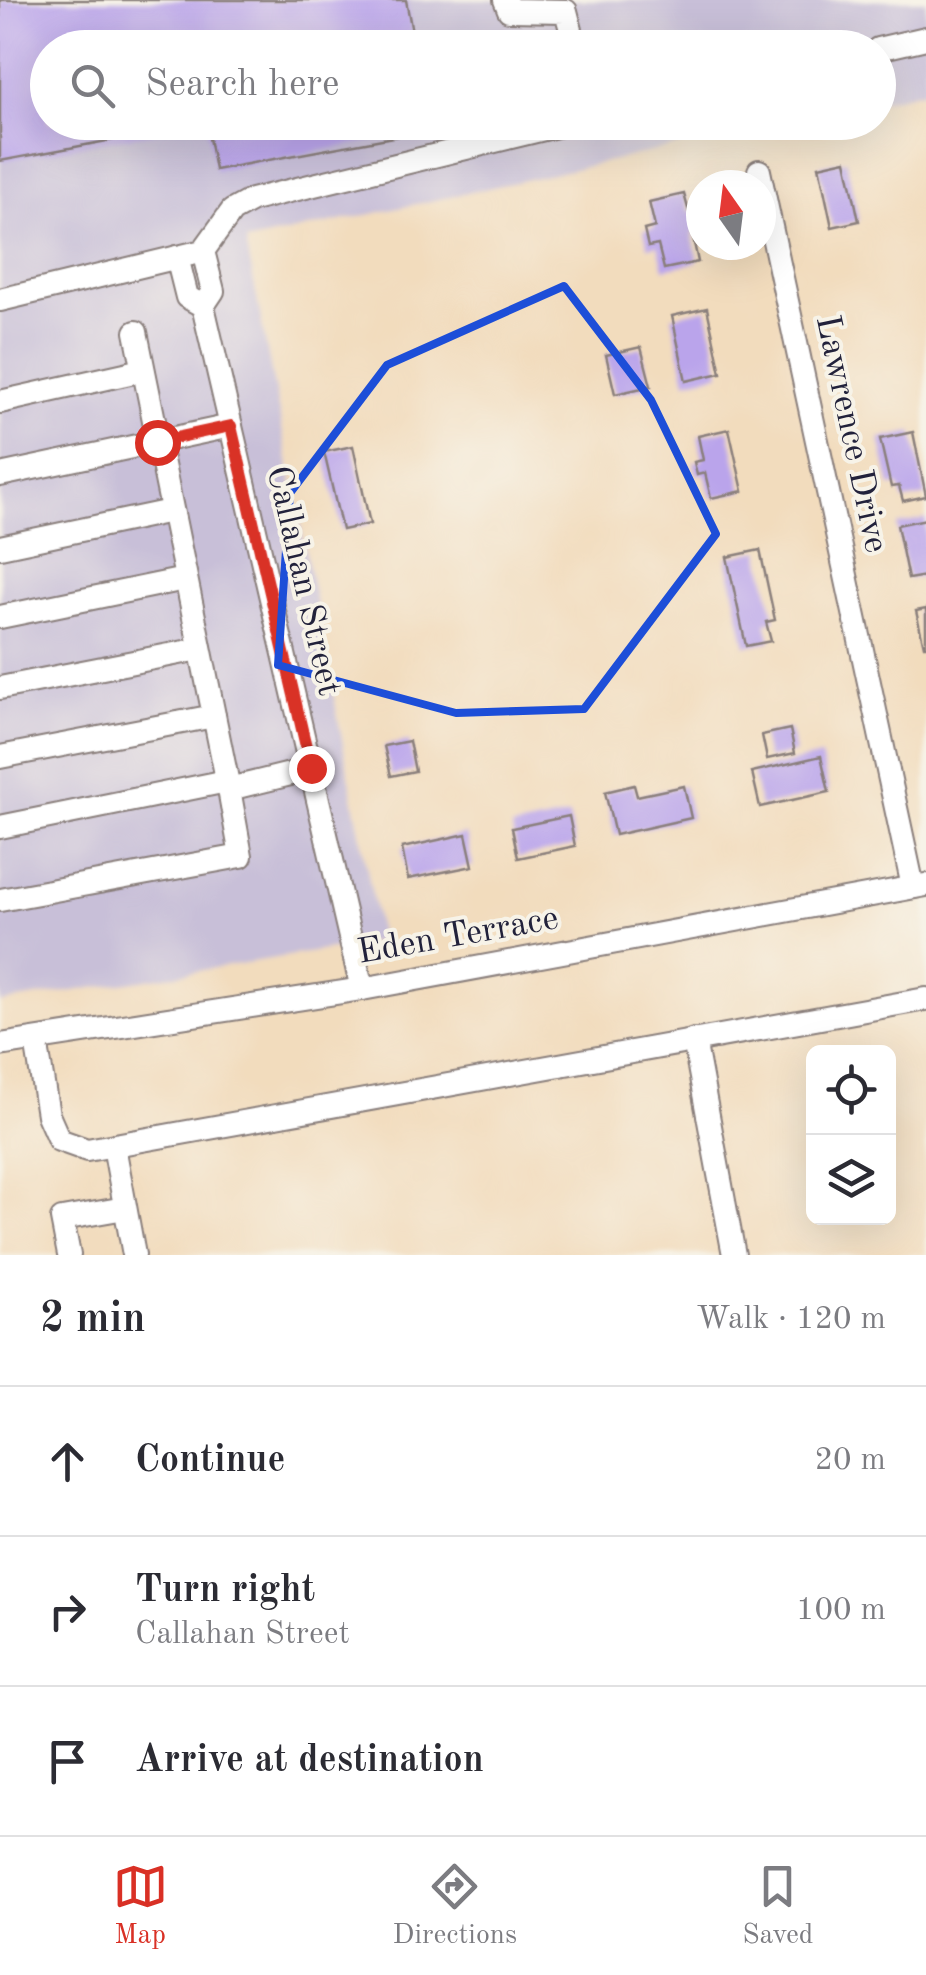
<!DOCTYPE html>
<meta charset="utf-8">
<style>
:root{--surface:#fff;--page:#f2f2f3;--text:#2b2b33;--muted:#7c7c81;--line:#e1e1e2;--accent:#d93025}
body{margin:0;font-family:"Old Standard TT",serif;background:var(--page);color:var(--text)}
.controls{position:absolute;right:30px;bottom:30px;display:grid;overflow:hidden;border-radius:15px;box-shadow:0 10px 40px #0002}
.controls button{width:90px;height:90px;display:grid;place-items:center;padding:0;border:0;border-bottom:2px solid var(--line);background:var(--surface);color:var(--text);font:50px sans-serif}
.compass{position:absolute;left:686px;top:170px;width:90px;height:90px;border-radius:50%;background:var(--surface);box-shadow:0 10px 40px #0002;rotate:346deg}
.stop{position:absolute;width:30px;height:30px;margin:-22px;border:8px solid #d93025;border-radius:50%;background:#fff}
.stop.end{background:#d93025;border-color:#fff;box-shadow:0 2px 10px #0008}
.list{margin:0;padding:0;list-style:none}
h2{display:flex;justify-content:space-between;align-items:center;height:130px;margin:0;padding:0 40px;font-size:42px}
h2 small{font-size:32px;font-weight:400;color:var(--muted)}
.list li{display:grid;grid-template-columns:65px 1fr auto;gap:30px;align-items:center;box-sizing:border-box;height:150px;padding:0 40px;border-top:2px solid var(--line)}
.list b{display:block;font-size:38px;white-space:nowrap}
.list p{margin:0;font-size:32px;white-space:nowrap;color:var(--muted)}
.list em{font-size:32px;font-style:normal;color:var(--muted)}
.icon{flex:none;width:55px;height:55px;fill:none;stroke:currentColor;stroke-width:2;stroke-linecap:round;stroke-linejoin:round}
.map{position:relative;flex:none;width:926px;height:1255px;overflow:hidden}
.search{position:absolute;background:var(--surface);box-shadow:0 10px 40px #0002;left:30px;right:30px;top:30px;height:110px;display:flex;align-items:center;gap:25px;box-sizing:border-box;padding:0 35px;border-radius:55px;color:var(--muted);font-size:38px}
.sheet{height:580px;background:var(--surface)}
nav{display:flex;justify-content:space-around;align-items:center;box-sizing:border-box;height:140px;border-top:2px solid var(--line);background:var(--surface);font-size:28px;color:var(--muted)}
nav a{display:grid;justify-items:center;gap:5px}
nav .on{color:var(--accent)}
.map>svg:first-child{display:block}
.industrial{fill:#c8bfd8}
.building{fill:#baa4eb}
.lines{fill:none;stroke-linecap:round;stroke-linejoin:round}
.minor-casing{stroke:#8a7f7c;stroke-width:26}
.minor{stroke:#fff;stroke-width:22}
.route{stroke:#d93025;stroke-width:12}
.marked{fill:none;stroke:#1d4ed8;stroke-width:8;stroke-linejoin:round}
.labels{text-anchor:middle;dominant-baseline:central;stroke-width:8;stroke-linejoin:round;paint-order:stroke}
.street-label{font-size:35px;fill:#22223b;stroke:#f7f3e8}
</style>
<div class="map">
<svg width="926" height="1255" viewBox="0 0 926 1255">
<rect width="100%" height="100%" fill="#f7f3e8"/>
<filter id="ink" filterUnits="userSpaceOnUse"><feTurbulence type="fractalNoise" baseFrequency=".01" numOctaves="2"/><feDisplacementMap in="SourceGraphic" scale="20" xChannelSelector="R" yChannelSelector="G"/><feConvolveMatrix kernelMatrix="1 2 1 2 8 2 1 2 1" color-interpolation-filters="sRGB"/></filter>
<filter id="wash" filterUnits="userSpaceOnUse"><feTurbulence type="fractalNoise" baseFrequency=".0048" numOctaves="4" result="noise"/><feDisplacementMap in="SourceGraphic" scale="40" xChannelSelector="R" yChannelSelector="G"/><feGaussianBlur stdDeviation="2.25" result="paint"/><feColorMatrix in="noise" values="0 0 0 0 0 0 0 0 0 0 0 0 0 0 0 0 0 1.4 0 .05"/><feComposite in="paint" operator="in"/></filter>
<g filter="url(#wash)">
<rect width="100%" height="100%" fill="#f2dcbd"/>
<polygon class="industrial" points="0,0 926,0 926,90 879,101 878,48 48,48 48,122 781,123 246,242 381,941 0,1003"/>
<g id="blocks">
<g class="building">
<polygon points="0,0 406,0 415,48 48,48 48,122 198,124 0,161"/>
<polygon points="206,122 429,122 431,130 215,170"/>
<polygon points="846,160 859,221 832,227 819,166"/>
<polygon points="684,194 689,212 698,210 701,225 701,231 692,233 698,262 664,269 658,245 648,247 644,230 655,227 649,202"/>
<polygon points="707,308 721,373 686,381 672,316"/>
<polygon points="641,347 651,386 615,394 606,355"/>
<polygon points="729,429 743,491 711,498 705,473 697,475 694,462 703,460 698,436"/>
<polygon points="913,432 926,496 903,501 899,486 891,487 880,439"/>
<polygon points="353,446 370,524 342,530 324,452"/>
<polygon points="926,519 926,576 908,579 897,525"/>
<polygon points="760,550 775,620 766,622 771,641 746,646 727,557"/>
<polygon points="926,609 926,646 924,646 916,611"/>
<polygon points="790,729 795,753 767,759 762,735"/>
<polygon points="409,741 415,771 391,776 384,746"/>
<polygon points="821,756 829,792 760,807 752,772"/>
<polygon points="634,785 637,796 684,786 691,818 615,835 605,792"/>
<polygon points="569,816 575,846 518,858 512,828"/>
<polygon points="466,834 473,866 408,879 402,848"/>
</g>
</g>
</g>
<g filter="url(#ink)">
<use href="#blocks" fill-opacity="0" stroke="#8a7f7c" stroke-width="2.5"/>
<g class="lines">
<g class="minor-casing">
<g id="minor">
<polyline points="505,0 509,10 566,11 573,38 568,48"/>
<polyline points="878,49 926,38"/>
<polyline points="759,171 913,887"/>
<polyline points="203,251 213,291 203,306"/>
<polyline points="177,257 187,297 203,306"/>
<polyline points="0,300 203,251 232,211 252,200 573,122"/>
<polyline points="203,306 362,989"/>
<polyline points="136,332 229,789 311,769"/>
<polyline points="0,402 143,370"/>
<polyline points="0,475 231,426"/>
<polyline points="0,547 171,511"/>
<polyline points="0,617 185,579"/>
<polyline points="0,688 200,649"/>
<polyline points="0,757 214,716"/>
<polyline points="0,827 227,781"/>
<polyline points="0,900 241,856 229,789"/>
<polyline points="36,1040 48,1115 59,1140 87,1150 926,999"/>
<polyline points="694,1040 734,1255"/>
<polyline points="0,1045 362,989 926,885"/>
<polyline points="114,1146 134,1255"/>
<polyline points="69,1255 62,1219 125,1208"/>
</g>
</g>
<use href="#minor" class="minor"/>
</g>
</g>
<g class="lines" filter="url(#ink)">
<polyline class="route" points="157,442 231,426 311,768"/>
</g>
<path class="marked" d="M564 286 651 400 716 534 584 709 456 713 278 665 290 493 387 365Z"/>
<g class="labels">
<g class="street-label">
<text transform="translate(851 434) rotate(78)">Lawrence Drive</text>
<text transform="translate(303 581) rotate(77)">Callahan Street</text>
<text transform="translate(458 936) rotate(-10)">Eden Terrace</text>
</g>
</g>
</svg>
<div class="controls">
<button><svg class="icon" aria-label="locate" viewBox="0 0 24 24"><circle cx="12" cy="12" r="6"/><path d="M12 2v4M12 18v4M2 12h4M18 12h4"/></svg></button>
<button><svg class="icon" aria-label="layers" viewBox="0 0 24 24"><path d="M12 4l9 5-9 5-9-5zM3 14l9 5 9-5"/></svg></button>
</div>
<svg class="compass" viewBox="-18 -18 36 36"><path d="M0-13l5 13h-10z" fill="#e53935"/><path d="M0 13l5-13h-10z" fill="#7c7c81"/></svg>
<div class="stop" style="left:157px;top:442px"></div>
<div class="stop end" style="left:311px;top:768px"></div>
<div class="search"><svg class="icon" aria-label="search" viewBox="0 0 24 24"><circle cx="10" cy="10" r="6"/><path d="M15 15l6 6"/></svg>Search here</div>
</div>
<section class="sheet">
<h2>2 min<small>Walk · 120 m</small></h2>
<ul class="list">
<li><svg class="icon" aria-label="ahead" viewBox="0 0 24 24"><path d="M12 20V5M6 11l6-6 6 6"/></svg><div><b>Continue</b></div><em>20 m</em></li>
<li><svg class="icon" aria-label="right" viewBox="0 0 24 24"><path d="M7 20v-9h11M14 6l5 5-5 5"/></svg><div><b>Turn right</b><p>Callahan Street</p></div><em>100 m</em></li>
<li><svg class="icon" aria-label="arrive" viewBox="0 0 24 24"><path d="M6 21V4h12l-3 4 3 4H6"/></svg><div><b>Arrive at destination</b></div></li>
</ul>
</section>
<nav>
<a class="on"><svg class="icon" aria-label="map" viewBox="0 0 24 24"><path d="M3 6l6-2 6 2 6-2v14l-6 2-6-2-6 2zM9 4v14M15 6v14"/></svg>Map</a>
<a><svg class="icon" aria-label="directions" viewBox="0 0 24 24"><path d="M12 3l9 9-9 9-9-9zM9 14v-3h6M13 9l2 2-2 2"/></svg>Directions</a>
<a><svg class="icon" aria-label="saved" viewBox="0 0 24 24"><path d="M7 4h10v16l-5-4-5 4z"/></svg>Saved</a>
</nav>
